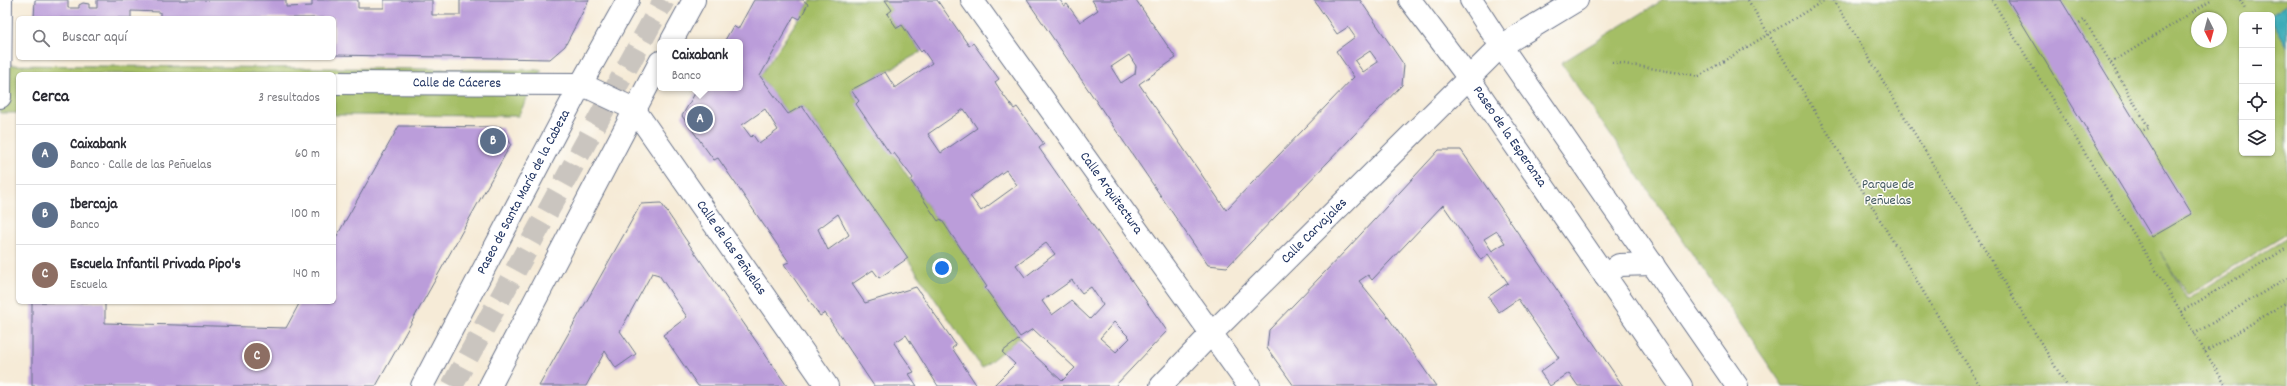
<!DOCTYPE html>
<html lang="es">
<meta charset="utf-8">
<style>
:root{--surface:#fff;--page:#f2f2f3;--text:#2b2b33;--muted:#7c7c81;--line:#e1e1e2;--accent:#b5179e}
body{margin:0;font-family:Dekko,sans-serif;background:var(--page);color:var(--text)}
.controls{position:absolute;right:12px;top:12px;display:grid;overflow:hidden;border-radius:6px;box-shadow:0 1px 3px #0004}
.controls button{width:36px;height:36px;display:grid;place-items:center;padding:0;border:0;border-bottom:1px solid var(--line);background:var(--surface);color:var(--text);font:20px sans-serif}
.compass{position:absolute;left:2191px;top:12px;width:36px;height:36px;border-radius:50%;background:var(--surface);box-shadow:0 1px 3px #0004;rotate:174deg}
.you{position:absolute;left:942px;top:268px;width:14px;height:14px;margin:-10px;border:3px solid #fff;border-radius:50%;background:#1a73e8;box-shadow:0 0 0 6px #1a73e833}
.badge{display:grid;place-items:center;width:26px;height:26px;border-radius:50%;background:var(--accent);color:#fff;font-size:13px;font-weight:700}
.pin{position:absolute;translate:-50% -50%;border:2px solid #fff;box-shadow:0 1px 4px #0006}
.popup{position:absolute;left:657px;top:39px;width:86px;height:52px;box-sizing:border-box;display:grid;place-content:center;border-radius:6px;background:var(--surface);filter:drop-shadow(0 1px 3px #0005);font-size:13px;white-space:nowrap;color:var(--muted)}
.popup b{font-size:15px;color:var(--text)}
.popup::after{content:'';position:absolute;left:50%;top:100%;margin-left:-8px;border:8px solid transparent;border-top-color:var(--surface)}
.list{margin:0;padding:0;list-style:none}
h2{display:flex;justify-content:space-between;align-items:center;height:52px;margin:0;padding:0 16px;font-size:17px}
h2 small{font-size:13px;font-weight:400;color:var(--muted)}
.list li{display:grid;grid-template-columns:26px 1fr auto;gap:12px;align-items:center;box-sizing:border-box;height:60px;padding:0 16px;border-top:1px solid var(--line)}
.list b{display:block;font-size:15px;white-space:nowrap}
.list p{margin:0;font-size:13px;white-space:nowrap;color:var(--muted)}
.list em{font-size:13px;font-style:normal;color:var(--muted)}
.icon{flex:none;width:22px;height:22px;fill:none;stroke:currentColor;stroke-width:2;stroke-linecap:round;stroke-linejoin:round}
.map{position:relative;flex:none;width:2287px;height:386px;overflow:hidden}
.search{position:absolute;background:var(--surface);box-shadow:0 1px 3px #0004;left:16px;top:16px;width:320px;height:44px;display:flex;align-items:center;gap:10px;box-sizing:border-box;padding:0 14px;border-radius:6px;color:var(--muted);font-size:15px}
.panel{position:absolute;background:var(--surface);box-shadow:0 1px 3px #0004;left:16px;top:72px;width:320px;height:232px;border-radius:6px}
.map>svg:first-child{display:block}
.green{fill:#a4be65;stroke:#607662;fill-rule:evenodd}
.water{fill:#3cacb8;stroke:#2c6e8b}
.building{fill:#bb9dda;fill-rule:evenodd}
.lines{fill:none;stroke-linecap:round;stroke-linejoin:round}
.primary-tunnel{stroke:#cac5bf;stroke-width:22;stroke-dasharray:22 11;stroke-linecap:butt}
.street-casing{stroke:#687188;stroke-width:24}
.secondary-casing{stroke:#687188;stroke-width:24}
.primary-casing{stroke:#687188;stroke-width:24}
.path{stroke:#687188;stroke-width:2.5;stroke-dasharray:1 3;stroke-linecap:butt}
.street{stroke:#fff;stroke-width:22}
.secondary{stroke:#fff;stroke-width:22}
.primary{stroke:#fff;stroke-width:22}
.labels{text-anchor:middle;dominant-baseline:central;stroke-width:3;stroke-linejoin:round;paint-order:stroke}
.street-label{font-size:14px;fill:#1b2f5e;stroke:#fdfcf7}
.park-label{font-size:14px;fill:#445a60;stroke:#fdfcf7}
</style>
<div class="map">
<svg width="2287" height="386" viewBox="0 0 2287 386">
<rect width="100%" height="100%" fill="#fdfcf7"/>
<filter id="ink" filterUnits="userSpaceOnUse"><feTurbulence type="fractalNoise" baseFrequency=".025" numOctaves="2"/><feDisplacementMap in="SourceGraphic" scale="8" xChannelSelector="R" yChannelSelector="G"/><feConvolveMatrix kernelMatrix="1 2 1 2 8 2 1 2 1" color-interpolation-filters="sRGB"/></filter>
<filter id="wash" filterUnits="userSpaceOnUse"><feTurbulence type="fractalNoise" baseFrequency=".012" numOctaves="4" result="noise"/><feDisplacementMap in="SourceGraphic" scale="16" xChannelSelector="R" yChannelSelector="G"/><feGaussianBlur stdDeviation="0.9" result="paint"/><feColorMatrix in="noise" values="0 0 0 0 0 0 0 0 0 0 0 0 0 0 0 0 0 1.4 0 .05"/><feComposite in="paint" operator="in"/></filter>
<g filter="url(#wash)">
<rect width="100%" height="100%" fill="#f6ebd7"/>
<g class="green">
<polygon points="811,0 885,0 892,10 887,14 897,28 902,25 921,52 851,91 938,221 941,219 987,287 985,288 1020,337 982,368 803,106 788,114 760,76"/>
<path d="M1663 0H2287V234L2187 295 2160 251 2187 299 2287 238V386H1783L1561 63ZM2242 15H2272V153H2242ZM2197 18H2221V42H2197Z"/>
<polygon points="0,65 542,70 518,116 334,115 334,74 18,74 18,113 0,113"/>
</g>
<polygon class="water" points="2287,5 2287,47 2272,22 2271,15"/>
<g id="blocks">
<g class="building">
<polygon points="35,0 68,0 68,8 79,8 79,5 83,3 89,4 89,8 97,8 97,0 286,0 286,7 312,6 312,0 358,0 358,8 384,8 384,0 432,0 432,15 460,15 460,0 589,0 565,46 550,59 334,55 334,18 160,18 160,12 131,11 131,18 34,18"/>
<path d="M754 0H803L808 4 800 19 794 16 760 76 788 114 802 106 908 258 879 278 873 270 852 284 865 303 916 287 956 345 952 348 977 386H938L906 335 894 343 914 372 909 374 917 386H874L825 313 820 316 784 264 789 262 718 158 714 160 682 116 698 88H740V42H724L733 26 738 29ZM765 109 778 130 759 144 753 135 751 137 742 125ZM838 214 849 235 828 250 818 229Z"/>
<path d="M885 0H937L969 46 973 43 999 79 995 82 1004 96 1014 109 1017 107 1044 144 1039 148 1167 331 1115 386 994 385 1015 364 1002 352 1018 340 1062 381 1075 368 1033 329 1020 337 985 288 987 287 941 219 938 221 911 181 913 178 894 153 891 155 856 104 859 101 851 90 885 72 895 88 932 63 923 50 921 52 902 25 897 28 887 14 892 10ZM964 109 977 128 941 153 928 134ZM1006 170 1017 185 981 211 970 196ZM1046 243 1055 254 1025 277 1016 265ZM1072 280 1082 293 1091 287 1103 305 1090 319 1071 301 1052 315 1042 301ZM1114 322 1130 338 1116 352 1100 338Z"/>
<path d="M1027 0H1060L1064 6 1067 4 1080 22 1098 10 1092 0H1136L1176 58 1139 84 1226 210 1354 77 1336 51 1355 37 1348 27 1337 34 1314 0H1360L1404 65 1402 85 1227 267 1208 265ZM1370 51 1378 62 1363 72 1355 61ZM1129 55 1136 66 1135 74 1121 83 1111 67Z"/>
<polygon points="2008,0 2061,0 2192,214 2152,237"/>
<polygon points="399,126 501,127 511,144 376,386 32,386 32,302 105,302 105,323 286,328 300,302 334,302 334,241"/>
<path d="M1439 150H1461L1623 386H1578L1569 373 1550 386 1540 372 1559 358 1518 299 1499 312 1488 297 1508 283 1488 254 1481 260 1443 205 1372 280 1368 275 1359 281 1385 313 1436 386H1294L1267 348 1269 330 1348 248ZM1497 231 1505 243 1492 251 1484 239Z"/>
<polygon points="661,203 682,234 787,386 698,386 663,335 687,317 659,275 652,273 620,331 636,354 616,368 605,351 586,386 539,386 641,204"/>
</g>
</g>
</g>
<g filter="url(#ink)">
<use href="#blocks" fill-opacity="0" stroke="#687188" stroke-width="1"/>
<g class="lines">
<polyline class="primary-tunnel" points="452,386 664,0"/>
<g class="street-casing">
<g id="street">
<path id="s1" d="M972 0 1249 386"/>
<path id="s2" d="M334 83 581 84 634 109 827 386"/>
<polyline points="0,97 1,0"/>
<path id="s3" d="M1161 386 1211 334 1501 46 1577 0"/>
</g>
</g>
<g class="secondary-casing">
<g id="secondary">
<path id="s4" d="M1410 0 1468 77 1681 386"/>
<polyline points="1471,0 1501,46 1737,386"/>
<polyline points="1605,276 1619,265 1653,264"/>
</g>
</g>
<g class="primary-casing">
<g id="primary">
<polyline points="671,42 694,0"/>
<path id="s5" d="M422 386 581 84 628 0"/>
<polyline points="490,386 660,62"/>
</g>
</g>
<g class="path">
<polyline points="1748,0 1980,386"/>
<polyline points="1834,0 2067,386"/>
<polyline points="1992,0 2226,386"/>
<polyline points="2240,0 2246,10"/>
<polyline points="2076,25 2084,20 2111,63 2212,0"/>
<polyline points="1612,62 1699,76 1825,0"/>
<polyline points="2111,63 2149,128 2141,131"/>
<polyline points="2181,312 2287,248"/>
<polyline points="2194,334 2287,278"/>
<polyline points="2205,352 2287,302"/>
</g>
<use href="#street" class="street"/>
<use href="#secondary" class="secondary"/>
<use href="#primary" class="primary"/>
</g>
</g>
<g class="labels">
<g class="street-label">
<text stroke="none"><textPath href="#s2" startOffset="123">Calle de Cáceres</textPath></text>
<text stroke="none"><textPath href="#s4" startOffset="169">Paseo de la Esperanza</textPath></text>
<text stroke="none"><textPath href="#s5" startOffset="219">Paseo de Santa María de la Cabeza</textPath></text>
<text stroke="none"><textPath href="#s1" startOffset="238">Calle Arquitectura</textPath></text>
<text stroke="none"><textPath href="#s3" startOffset="218">Calle Carvajales</textPath></text>
<text stroke="none"><textPath href="#s2" startOffset="475">Calle de las Peñuelas</textPath></text>
</g>
<g class="park-label">
<text x="1888" y="185">Parque de<tspan x="1888" dy="16">Peñuelas</tspan></text>
</g>
</g>
</svg>
<div class="controls">
<button>+</button>
<button>−</button>
<button><svg class="icon" aria-label="locate" viewBox="0 0 24 24"><circle cx="12" cy="12" r="6"/><path d="M12 2v4M12 18v4M2 12h4M18 12h4"/></svg></button>
<button><svg class="icon" aria-label="layers" viewBox="0 0 24 24"><path d="M12 4l9 5-9 5-9-5zM3 14l9 5 9-5"/></svg></button>
</div>
<svg class="compass" viewBox="-18 -18 36 36"><path d="M0-13l5 13h-10z" fill="#e53935"/><path d="M0 13l5-13h-10z" fill="#7c7c81"/></svg>
<div class="you"></div>
<div class="pin badge" style="left:700px;top:119px;background:#5c6f8a">A</div>
<div class="popup"><b>Caixabank</b>Banco</div>
<div class="pin badge" style="left:493px;top:141px;background:#5c6f8a">B</div>
<div class="pin badge" style="left:257px;top:356px;background:#8d6e63">C</div>
<div class="search"><svg class="icon" aria-label="search" viewBox="0 0 24 24"><circle cx="10" cy="10" r="6"/><path d="M15 15l6 6"/></svg>Buscar aquí</div>
<section class="panel">
<h2>Cerca<small>3 resultados</small></h2>
<ul class="list">
<li><span class="badge" style="background:#5c6f8a">A</span><div><b>Caixabank</b><p>Banco · Calle de las Peñuelas</p></div><em>60 m</em></li>
<li><span class="badge" style="background:#5c6f8a">B</span><div><b>Ibercaja</b><p>Banco</p></div><em>100 m</em></li>
<li><span class="badge" style="background:#8d6e63">C</span><div><b>Escuela Infantil Privada Pipo's</b><p>Escuela</p></div><em>140 m</em></li>
</ul>
</section>
</div>
